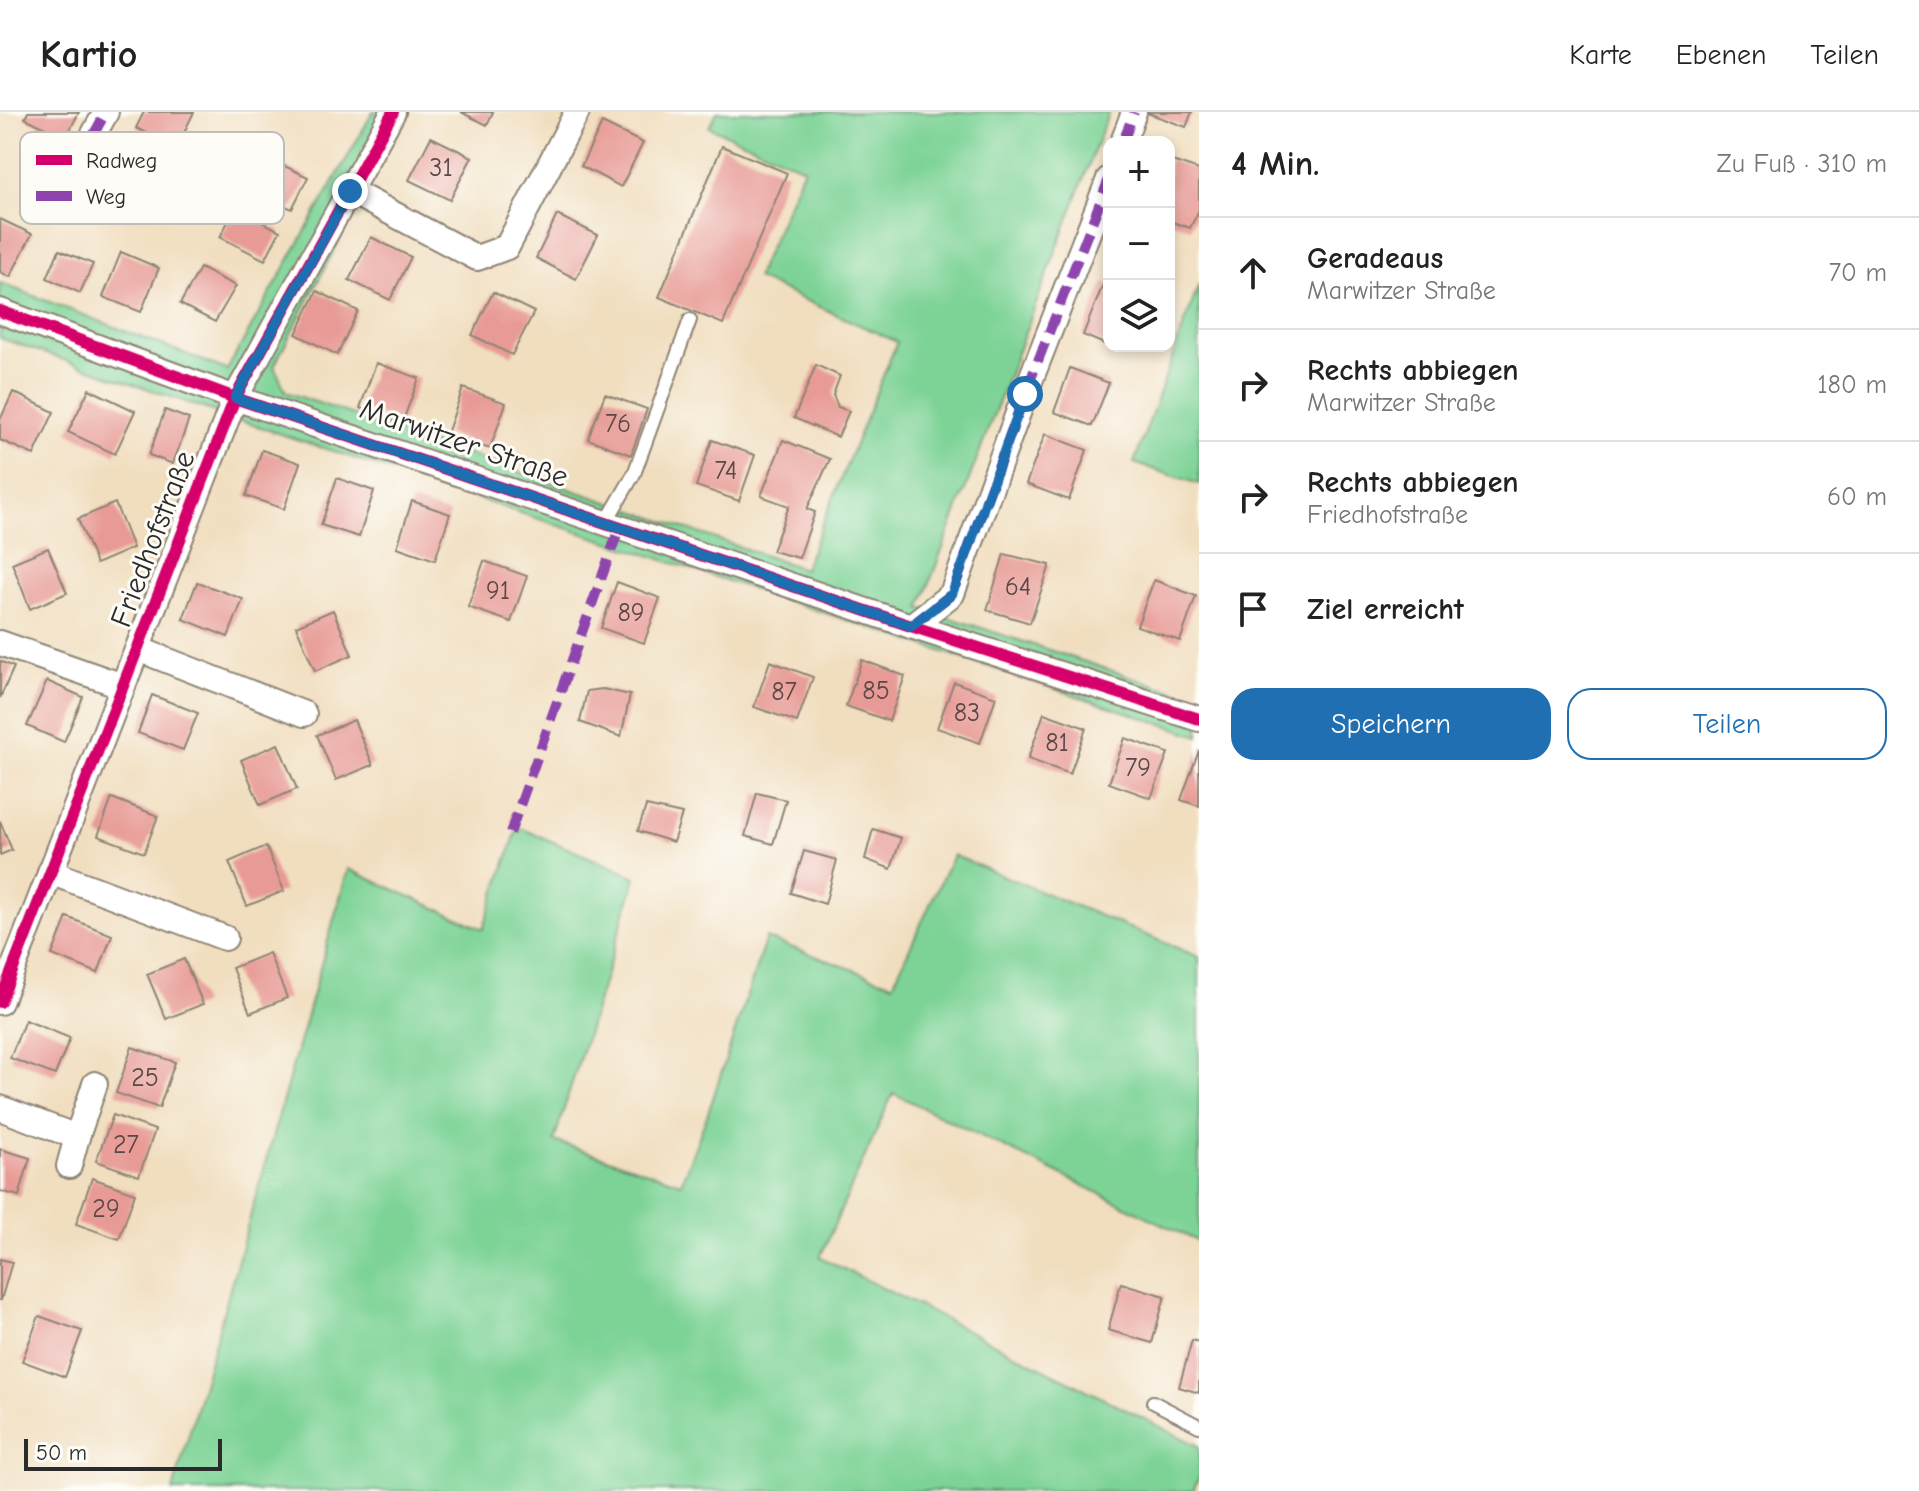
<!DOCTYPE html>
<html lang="de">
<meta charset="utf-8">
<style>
:root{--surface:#fff;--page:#f2f2f2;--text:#222;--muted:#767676;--line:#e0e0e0;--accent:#1f6fb2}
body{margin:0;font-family:"Comic Neue",sans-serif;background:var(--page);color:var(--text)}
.controls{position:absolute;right:24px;top:24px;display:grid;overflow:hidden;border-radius:16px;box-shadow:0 4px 12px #0003}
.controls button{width:72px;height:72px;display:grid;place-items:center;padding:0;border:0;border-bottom:2px solid var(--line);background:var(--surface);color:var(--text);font:40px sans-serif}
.scale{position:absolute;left:24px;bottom:20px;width:198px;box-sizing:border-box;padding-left:8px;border:4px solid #2b2b2b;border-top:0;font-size:22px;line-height:28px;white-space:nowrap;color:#2b2b2b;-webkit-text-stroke:6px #fdfcf7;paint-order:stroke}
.stop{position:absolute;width:24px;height:24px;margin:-18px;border:6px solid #1f6fb2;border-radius:50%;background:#fff}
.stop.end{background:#1f6fb2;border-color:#fff;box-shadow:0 2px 8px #0008}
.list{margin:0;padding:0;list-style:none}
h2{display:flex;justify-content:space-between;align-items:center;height:104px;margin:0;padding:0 32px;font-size:34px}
h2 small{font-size:26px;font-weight:400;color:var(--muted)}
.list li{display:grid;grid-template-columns:52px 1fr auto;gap:24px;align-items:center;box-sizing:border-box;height:112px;padding:0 32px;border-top:2px solid var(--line)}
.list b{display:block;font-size:30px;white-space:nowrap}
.list p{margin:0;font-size:26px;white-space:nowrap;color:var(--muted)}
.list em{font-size:26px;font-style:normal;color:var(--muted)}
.actions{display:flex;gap:16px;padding:24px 32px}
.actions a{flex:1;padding:18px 0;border:2px solid var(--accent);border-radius:24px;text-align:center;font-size:28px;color:var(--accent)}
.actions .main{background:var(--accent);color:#fff}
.icon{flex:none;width:44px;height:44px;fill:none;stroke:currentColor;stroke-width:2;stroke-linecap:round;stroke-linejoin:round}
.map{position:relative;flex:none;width:1199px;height:1379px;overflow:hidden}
header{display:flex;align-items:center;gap:48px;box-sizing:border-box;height:112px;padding:0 40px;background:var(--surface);border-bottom:2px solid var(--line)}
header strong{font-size:38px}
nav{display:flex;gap:44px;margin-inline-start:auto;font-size:28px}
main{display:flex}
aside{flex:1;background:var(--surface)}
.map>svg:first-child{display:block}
.green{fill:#7dd396;stroke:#547f60;stroke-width:2}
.building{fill:#e89b96}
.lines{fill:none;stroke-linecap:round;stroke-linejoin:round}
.service-casing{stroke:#8e8475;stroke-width:16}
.minor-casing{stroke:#8e8475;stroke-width:28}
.service{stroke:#fff;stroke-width:12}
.minor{stroke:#fff;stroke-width:24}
.quiet{stroke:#8e44ad;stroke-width:10;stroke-dasharray:20 10;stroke-linecap:butt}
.cycleway-casing{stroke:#fdfcf7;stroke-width:17}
.cycleway{stroke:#d6006c;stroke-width:12}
.route{stroke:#1f6fb2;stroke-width:10}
.labels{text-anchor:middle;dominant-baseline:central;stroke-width:6;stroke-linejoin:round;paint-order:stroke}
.number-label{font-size:26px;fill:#5a4746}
.street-label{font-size:30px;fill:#2b2b2b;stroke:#fdfcf7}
.key{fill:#fdfcf7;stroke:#bebdba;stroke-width:2}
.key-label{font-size:22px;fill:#2b2b2b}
</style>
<header>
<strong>Kartio</strong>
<nav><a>Karte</a><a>Ebenen</a><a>Teilen</a></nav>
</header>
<main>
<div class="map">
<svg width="1199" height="1379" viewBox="0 0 1199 1379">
<rect width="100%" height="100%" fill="#fdfcf7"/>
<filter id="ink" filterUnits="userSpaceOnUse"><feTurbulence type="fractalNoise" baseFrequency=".0125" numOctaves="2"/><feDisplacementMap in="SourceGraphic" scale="16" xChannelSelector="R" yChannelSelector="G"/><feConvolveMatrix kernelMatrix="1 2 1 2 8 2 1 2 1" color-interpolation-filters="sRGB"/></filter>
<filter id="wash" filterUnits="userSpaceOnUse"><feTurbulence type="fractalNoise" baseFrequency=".006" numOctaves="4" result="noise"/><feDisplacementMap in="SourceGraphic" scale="32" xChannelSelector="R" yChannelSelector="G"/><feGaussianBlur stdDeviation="1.8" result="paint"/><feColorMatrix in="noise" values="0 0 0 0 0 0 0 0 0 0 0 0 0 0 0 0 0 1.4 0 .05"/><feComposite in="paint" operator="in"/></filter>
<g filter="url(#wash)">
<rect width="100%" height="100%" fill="#f1debf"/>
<g class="green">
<polygon points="373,0 410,0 381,47 274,254 286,280 804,457 897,230 756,166 804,56 709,15 717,0 1109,0 920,496 1199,587 1199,624 247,311 0,226 0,171 227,258"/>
<polygon points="1199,172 1199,372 1134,351"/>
<polygon points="518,715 636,765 554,1029 681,1071 707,1004 766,826 893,872 953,743 1199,845 1199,1130 893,981 820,1145 1199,1334 1199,1365 1193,1379 173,1379 348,757 483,817"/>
</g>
<g id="blocks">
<g class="building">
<polygon points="28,0 79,0 66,26 25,6"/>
<polygon points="144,0 194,0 177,35 136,16"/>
<polygon points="461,0 493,0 487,13"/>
<polygon points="1145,0 1192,0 1186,15"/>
<polygon points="602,11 643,31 621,75 581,54"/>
<polygon points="431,25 472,45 450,88 409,68"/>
<polygon points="722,34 787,61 723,212 659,185"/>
<polygon points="259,42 308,65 292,97 243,74"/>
<polygon points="1169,48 1199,58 1199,98 1190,116 1169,109"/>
<polygon points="235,96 280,119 265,148 220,125"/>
<polygon points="557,103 598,123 576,167 536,146"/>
<polygon points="0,107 32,122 10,165 0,160"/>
<polygon points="371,125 411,145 390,188 349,168"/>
<polygon points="59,138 93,152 80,181 47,166"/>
<polygon points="121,140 159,156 141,200 103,185"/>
<polygon points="200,156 236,174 215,210 180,192"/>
<polygon points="1104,170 1109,172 1109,234 1083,223"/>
<polygon points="317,179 358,199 337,243 296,222"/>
<polygon points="493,180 534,200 512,243 472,223"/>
<polygon points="376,251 419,266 402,311 360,296"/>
<polygon points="816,253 840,264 833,283 838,295 849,299 838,325 794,306"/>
<polygon points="1070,256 1109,271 1092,314 1054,300"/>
<polygon points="463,276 506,291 490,337 447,322"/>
<polygon points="89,277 135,299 115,342 68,320"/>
<polygon points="13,280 54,300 34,343 0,328 0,308"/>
<polygon points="605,282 647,297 631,343 588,327"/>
<polygon points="165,298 189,307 173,352 149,343"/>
<polygon points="1045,322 1087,338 1069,388 1026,372"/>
<polygon points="712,328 755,343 739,389 696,374"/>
<polygon points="783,328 830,347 807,397 815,400 799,446 772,439 789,394 761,384"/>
<polygon points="262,338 300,351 284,397 246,384"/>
<polygon points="337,366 374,379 359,425 321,413"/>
<polygon points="412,389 450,402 435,448 397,435"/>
<polygon points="115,391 133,436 96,452 78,407"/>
<polygon points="48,436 67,481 30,497 12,451"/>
<polygon points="1004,442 1050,453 1030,511 987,498"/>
<polygon points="484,449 527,464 511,510 468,495"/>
<polygon points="1154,468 1196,484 1180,529 1137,514"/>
<polygon points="197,470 243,487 228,525 183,507"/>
<polygon points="617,470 660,486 644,531 601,516"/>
<polygon points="333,498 352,543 315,559 296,514"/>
<polygon points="862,548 905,564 889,609 846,594"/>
<polygon points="0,549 14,555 0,586"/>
<polygon points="770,549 813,565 797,610 754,595"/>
<polygon points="47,569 83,585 64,630 27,614"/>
<polygon points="954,570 996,585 980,631 937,616"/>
<polygon points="603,577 630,583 621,625 580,610 587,579"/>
<polygon points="152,583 198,601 183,638 138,621"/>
<polygon points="1044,601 1086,616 1070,662 1028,647"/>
<polygon points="354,608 373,653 336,668 317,623"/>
<polygon points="1125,626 1168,641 1151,686 1109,671"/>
<polygon points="278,632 297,677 260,693 241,648"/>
<polygon points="1199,638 1199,694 1181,688"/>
<polygon points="757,681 786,688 773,732 745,724"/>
<polygon points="112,686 158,704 144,741 98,724"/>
<polygon points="646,694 682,702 673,730 638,719"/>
<polygon points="0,709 12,738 0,743"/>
<polygon points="873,717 901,726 891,757 865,747"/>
<polygon points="266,734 284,779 247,794 229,750"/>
<polygon points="804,739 837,748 825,792 791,781"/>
<polygon points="67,805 112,823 98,861 52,843"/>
<polygon points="269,841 287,886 250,901 232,856"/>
<polygon points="184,847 203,892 166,907 147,862"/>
<polygon points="25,908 70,926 55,963 10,946"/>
<polygon points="132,935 175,950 159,996 116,981"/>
<polygon points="113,1003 155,1018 139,1064 96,1049"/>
<polygon points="0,1037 30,1046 19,1084 0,1079"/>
<polygon points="92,1066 135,1081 119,1127 76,1112"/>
<polygon points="0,1147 12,1150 1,1188 0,1188"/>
<polygon points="1121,1171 1165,1184 1152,1231 1108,1218"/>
<polygon points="39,1204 82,1219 65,1265 22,1249"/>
<polygon points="1192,1228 1199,1230 1199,1281 1179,1275"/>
</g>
</g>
</g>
<g filter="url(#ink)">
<use href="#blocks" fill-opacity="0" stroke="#8e8475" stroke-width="2"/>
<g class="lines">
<g class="service-casing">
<g id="service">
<polyline points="605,412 634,362 690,208"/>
<polyline points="1153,1290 1199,1314"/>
</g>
</g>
<g class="minor-casing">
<g id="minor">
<polyline points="1123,30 1134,0"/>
<polyline points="78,51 106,0"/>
<polyline points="350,79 477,146 507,135 577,0"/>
<polyline points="0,199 235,286 911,514 1199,607"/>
<polyline points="911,514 952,482 1025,282 1109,67"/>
<polyline points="0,531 123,574"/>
<polyline points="138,537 304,602"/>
<polyline points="50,760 225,826"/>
<polyline points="0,890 235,286 393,0"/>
<polyline points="0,996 77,1025"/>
<polyline points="69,1054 77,1025 95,972"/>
</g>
</g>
<use href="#service" class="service"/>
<use href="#minor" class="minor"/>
<g class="quiet">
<polyline points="1123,30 1134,0"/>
<polyline points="78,51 106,0"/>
<polyline points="911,514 952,482 1025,282 1109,67"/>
<polyline points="510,721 619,417"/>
</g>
<g class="cycleway-casing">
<g id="cycleway">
<polyline points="0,199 235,286 911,514 1199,607"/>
<polyline points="0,890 235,286 393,0"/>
</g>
</g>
<use href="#cycleway" class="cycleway"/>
</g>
</g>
<g class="lines" filter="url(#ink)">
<polyline class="route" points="350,79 235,286 911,514 952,482 1025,282"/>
</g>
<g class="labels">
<g class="number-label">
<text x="441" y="56">31</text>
<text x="618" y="312">76</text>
<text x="726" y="359">74</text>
<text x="1018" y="475">64</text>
<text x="498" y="479">91</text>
<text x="631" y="501">89</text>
<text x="876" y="579">85</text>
<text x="784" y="580">87</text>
<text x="967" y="601">83</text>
<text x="1057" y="631">81</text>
<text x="1138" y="656">79</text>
<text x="145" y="966">25</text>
<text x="126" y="1033">27</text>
<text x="106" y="1097">29</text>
</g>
<g class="street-label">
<text transform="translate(464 331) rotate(19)">Marwitzer Straße</text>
<text transform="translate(153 427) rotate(-69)">Friedhofstraße</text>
</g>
</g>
<rect x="20" y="20" width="264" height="92" rx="12" class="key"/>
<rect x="36" y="43" width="36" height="10" fill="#d6006c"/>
<rect x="36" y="79" width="36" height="10" fill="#8e44ad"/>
<g class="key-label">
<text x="86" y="56">Radweg</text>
<text x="86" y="92">Weg</text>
</g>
</svg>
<div class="controls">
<button>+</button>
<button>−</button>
<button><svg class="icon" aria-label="layers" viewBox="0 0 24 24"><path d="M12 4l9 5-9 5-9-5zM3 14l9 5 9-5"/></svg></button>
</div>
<div class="scale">50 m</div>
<div class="stop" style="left:1025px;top:282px"></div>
<div class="stop end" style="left:350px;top:79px"></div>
</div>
<aside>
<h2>4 Min.<small>Zu Fuß · 310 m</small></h2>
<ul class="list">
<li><svg class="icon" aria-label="ahead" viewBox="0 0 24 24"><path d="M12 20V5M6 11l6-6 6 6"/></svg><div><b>Geradeaus</b><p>Marwitzer Straße</p></div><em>70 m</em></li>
<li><svg class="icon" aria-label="right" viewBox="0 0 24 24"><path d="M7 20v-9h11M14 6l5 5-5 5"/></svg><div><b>Rechts abbiegen</b><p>Marwitzer Straße</p></div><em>180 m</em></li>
<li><svg class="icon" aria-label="right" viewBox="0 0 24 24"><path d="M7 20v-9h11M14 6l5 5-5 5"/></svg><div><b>Rechts abbiegen</b><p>Friedhofstraße</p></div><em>60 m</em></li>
<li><svg class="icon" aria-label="arrive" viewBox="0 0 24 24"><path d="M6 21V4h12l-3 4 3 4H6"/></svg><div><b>Ziel erreicht</b></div></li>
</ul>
<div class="actions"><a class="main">Speichern</a><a>Teilen</a></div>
</aside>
</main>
